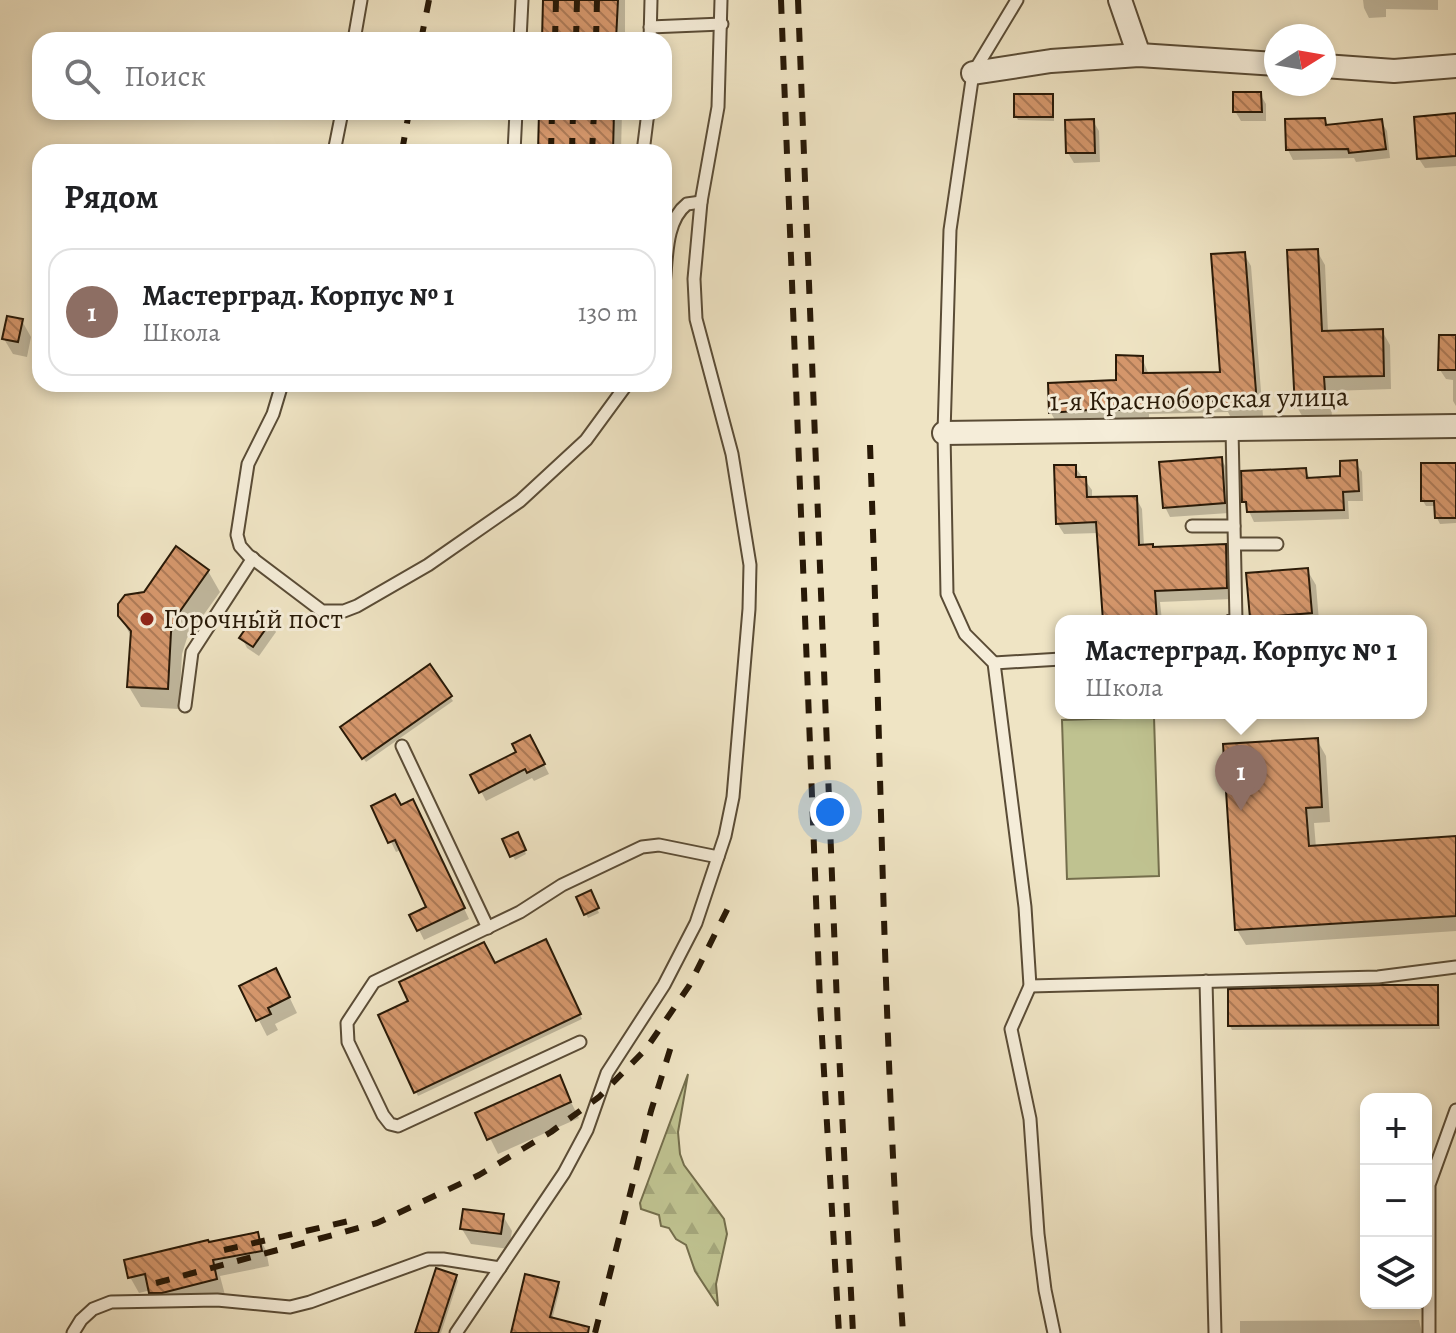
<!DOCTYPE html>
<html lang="ru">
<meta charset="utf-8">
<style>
:root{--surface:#fff;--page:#f6f6f6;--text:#202124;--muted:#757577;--line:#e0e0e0;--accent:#ea580c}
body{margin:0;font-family:Alegreya,serif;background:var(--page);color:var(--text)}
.controls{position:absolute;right:24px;bottom:24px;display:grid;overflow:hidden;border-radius:16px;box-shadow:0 4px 12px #0003}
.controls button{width:72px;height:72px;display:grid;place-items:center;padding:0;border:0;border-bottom:2px solid var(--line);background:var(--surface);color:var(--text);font:40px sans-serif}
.compass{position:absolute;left:1264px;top:24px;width:72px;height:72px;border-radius:50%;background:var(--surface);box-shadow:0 4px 12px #0003;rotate:79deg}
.you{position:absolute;left:830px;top:812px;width:28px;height:28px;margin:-20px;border:6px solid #fff;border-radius:50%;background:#1a73e8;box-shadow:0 0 0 12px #1a73e833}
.badge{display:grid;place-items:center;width:52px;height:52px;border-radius:50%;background:var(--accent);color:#fff;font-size:26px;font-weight:700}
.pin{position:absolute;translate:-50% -66px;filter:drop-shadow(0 2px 4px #0008)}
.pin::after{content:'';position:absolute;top:42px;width:28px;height:24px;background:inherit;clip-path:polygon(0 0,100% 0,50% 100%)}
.popup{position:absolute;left:1055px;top:615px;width:372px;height:104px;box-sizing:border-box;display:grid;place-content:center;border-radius:16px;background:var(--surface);filter:drop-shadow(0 2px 6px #0005);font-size:26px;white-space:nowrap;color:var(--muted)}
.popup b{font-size:30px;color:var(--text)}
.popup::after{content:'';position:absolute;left:50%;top:100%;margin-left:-16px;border:16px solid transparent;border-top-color:var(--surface)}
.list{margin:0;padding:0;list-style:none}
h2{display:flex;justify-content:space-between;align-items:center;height:104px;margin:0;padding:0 32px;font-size:34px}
h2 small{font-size:26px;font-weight:400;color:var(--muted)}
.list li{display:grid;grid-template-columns:52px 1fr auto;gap:24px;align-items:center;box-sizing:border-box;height:128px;margin:0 16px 16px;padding:0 16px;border:2px solid var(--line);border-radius:24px}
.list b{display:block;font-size:30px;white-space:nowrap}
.list p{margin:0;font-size:26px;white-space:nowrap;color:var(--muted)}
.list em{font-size:26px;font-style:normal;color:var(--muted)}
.icon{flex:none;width:44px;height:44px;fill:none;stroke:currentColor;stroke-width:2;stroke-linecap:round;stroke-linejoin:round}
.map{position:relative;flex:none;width:1456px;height:1333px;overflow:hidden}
.search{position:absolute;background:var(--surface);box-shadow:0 4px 12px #0003;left:32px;top:32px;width:640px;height:88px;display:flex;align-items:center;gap:20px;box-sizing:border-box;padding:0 28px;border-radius:24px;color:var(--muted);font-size:30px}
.panel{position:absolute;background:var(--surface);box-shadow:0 4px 12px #0003;left:32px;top:144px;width:640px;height:248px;border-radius:24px}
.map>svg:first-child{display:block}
.grass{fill:#bfc290;stroke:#746e4c;stroke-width:2}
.forest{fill:url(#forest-firs);stroke:#746e4c;stroke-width:2}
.shadow{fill:#0003}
.building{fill:url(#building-back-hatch);stroke:#281907;stroke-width:2}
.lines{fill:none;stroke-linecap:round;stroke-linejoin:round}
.lane-casing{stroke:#5a4c36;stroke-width:15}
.street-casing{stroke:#5a4c36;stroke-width:26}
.lane{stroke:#f5edd9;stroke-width:11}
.street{stroke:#f5edd9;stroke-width:22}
.rail{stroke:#281907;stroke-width:6;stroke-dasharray:14 14;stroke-linecap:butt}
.poi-dot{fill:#8f2418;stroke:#f5edd9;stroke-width:3}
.labels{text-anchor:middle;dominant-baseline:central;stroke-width:6;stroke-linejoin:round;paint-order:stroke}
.street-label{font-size:28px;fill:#281907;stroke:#f5edd9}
.poi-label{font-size:28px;fill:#281907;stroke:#f5edd9;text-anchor:start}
</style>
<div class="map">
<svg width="1456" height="1333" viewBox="0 0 1456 1333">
<defs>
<pattern id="forest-firs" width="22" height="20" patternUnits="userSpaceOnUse" patternTransform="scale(2)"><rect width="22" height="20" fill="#bfc290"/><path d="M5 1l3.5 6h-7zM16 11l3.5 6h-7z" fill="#a4a67b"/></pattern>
<pattern id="building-back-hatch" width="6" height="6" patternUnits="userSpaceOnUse" patternTransform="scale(2)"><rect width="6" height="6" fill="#d5976c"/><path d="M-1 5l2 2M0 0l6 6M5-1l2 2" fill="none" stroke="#ad7a57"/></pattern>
</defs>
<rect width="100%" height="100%" fill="#efe4c4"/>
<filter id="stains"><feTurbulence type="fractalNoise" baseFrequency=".0025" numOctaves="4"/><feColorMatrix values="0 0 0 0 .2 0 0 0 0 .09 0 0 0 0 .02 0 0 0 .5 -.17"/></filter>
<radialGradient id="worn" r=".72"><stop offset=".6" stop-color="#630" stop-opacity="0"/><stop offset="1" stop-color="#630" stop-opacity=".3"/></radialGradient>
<polygon class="grass" points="1154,717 1159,876 1067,879 1062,720"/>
<polygon class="forest" points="688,1074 678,1132 680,1154 684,1165 724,1219 727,1234 716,1284 718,1306 695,1271 686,1245 676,1239 669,1228 661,1226 659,1215 641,1209 640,1203"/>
<g class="shadow">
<polygon points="545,0 625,0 625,40 544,40"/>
<polygon points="1363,0 1438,0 1438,10 1386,9 1386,17 1369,18 1364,8"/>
<polygon points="1260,94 1266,104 1266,121 1241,121 1235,111"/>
<polygon points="1052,96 1054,100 1054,121 1018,120 1016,116"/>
<polygon points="541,112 622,112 621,152 540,152"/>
<polygon points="1456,115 1456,166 1425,168 1419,159"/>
<polygon points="1324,120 1328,126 1381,121 1387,131 1390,158 1356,162 1354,158 1293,160 1288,150"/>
<polygon points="1093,121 1099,131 1100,162 1074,163 1068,153"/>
<polygon points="1317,251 1325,265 1328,332 1382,331 1390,345 1391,389 1331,391 1332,420 1305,421 1297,407"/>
<polygon points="1244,254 1251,266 1263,416 1231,418 1228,412 1149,414 1149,422 1058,425 1051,413 1118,382 1142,358 1149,375 1222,374"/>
<polygon points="22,321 31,337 27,357 13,354 4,339"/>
<polygon points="1456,337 1456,406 1453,401 1453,380 1446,379 1440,370"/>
<polygon points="1221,459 1227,469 1229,513 1170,517 1165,507"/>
<polygon points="1356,463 1362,472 1363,501 1348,501 1349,519 1254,522 1244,501 1305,470 1311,480 1342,478"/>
<polygon points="1456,465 1456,523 1440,524 1437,518 1436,506 1426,506 1423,501"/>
<polygon points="1075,467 1092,490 1092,499 1136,498 1142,509 1144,546 1154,549 1224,546 1231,557 1232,599 1160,602 1162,621 1105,621 1099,533 1064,534 1057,523"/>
<polygon points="1307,570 1316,585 1319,621 1254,621 1252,617"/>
<polygon points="208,571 220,592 187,638 182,654 179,709 141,707 129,687 132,638 120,616"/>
<polygon points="270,622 276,632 259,656 247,648 242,638"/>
<polygon points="430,667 453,701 366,762 342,728"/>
<polygon points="1317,740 1326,756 1330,822 1314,823 1316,848 1456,838 1456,931 1246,945 1237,930"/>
<polygon points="535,747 549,774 534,781 532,778 486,801 473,776"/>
<polygon points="374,807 401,807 418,811 469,919 424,940 419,930 429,908 401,850 396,852"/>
<polygon points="517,835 526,854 515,860 505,840"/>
<polygon points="590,893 599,913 588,918 578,898"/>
<polygon points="546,942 582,1019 418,1096 381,1016"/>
<polygon points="284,986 297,1013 275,1024 278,1030 267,1036 242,987"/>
<polygon points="1437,987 1439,991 1440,1029 1232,1030 1230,1026"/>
<polygon points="559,1078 579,1118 498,1154 478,1114"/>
<polygon points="503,1216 512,1231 509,1249 471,1244 462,1229"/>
<polygon points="257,1235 266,1250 269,1266 220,1276 225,1295 172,1307 160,1308 151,1290 139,1293 130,1277 208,1244"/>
<polygon points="456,1277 458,1281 441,1333 417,1333"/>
<polygon points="558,1284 560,1288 552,1320 575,1333 513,1333"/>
<polygon points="1419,1320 1422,1333 1240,1333 1240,1321"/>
</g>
<g class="building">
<polygon points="543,0 618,0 616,40 542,40"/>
<polygon points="1233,92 1261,92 1262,112 1233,112"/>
<rect x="1014" y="94" width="39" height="23"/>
<polygon points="539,112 614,112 613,152 538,152"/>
<polygon points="1456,113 1456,156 1417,159 1414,117"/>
<polygon points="1325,118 1326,125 1382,119 1386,149 1349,153 1348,149 1286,150 1285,119"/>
<polygon points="1094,119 1095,153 1066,153 1065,120"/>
<polygon points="1318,249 1322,331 1383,329 1384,376 1324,377 1326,406 1295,408 1287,250"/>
<polygon points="1245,252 1257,404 1222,406 1222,401 1143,402 1143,410 1089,410 1049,413 1048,383 1116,380 1116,355 1143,356 1143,373 1220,372 1211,254"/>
<polygon points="7,316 23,319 18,342 2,339"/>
<polygon points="1439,335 1456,335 1456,370 1438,370"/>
<polygon points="1222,457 1225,503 1163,508 1159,462"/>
<polygon points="1357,460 1359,491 1343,492 1344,510 1247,512 1246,502 1242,502 1241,471 1306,468 1307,478 1340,476 1340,461"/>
<polygon points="1421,463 1456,463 1456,518 1435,518 1434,501 1421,501"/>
<polygon points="1054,465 1076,465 1076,477 1086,477 1087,497 1137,496 1139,545 1153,544 1153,547 1226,544 1227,588 1155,591 1157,621 1103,621 1096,522 1056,524"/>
<polygon points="176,546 209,570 176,617 171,632 168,689 127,687 131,631 118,616 118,604 125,595 144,592"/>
<polygon points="1308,568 1312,613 1250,618 1246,573"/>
<polygon points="258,611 272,620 253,647 239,638"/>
<polygon points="430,664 452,696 362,759 340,727"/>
<polygon points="530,735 545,764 527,773 525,769 479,793 470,775 516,752 512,744"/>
<polygon points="1318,738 1322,807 1306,808 1309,846 1456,836 1456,916 1235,930 1223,744"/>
<polygon points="395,794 401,805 413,799 465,908 417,931 409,915 426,907 395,840 388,843 371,806"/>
<polygon points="518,832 526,850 510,857 502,839"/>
<polygon points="591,890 599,908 584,915 576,897"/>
<polygon points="546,939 581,1014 414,1093 378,1015 408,1001 399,982 484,942 495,963"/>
<polygon points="276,968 290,997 268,1008 271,1014 256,1021 239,986"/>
<polygon points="1382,985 1438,985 1438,1025 1228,1026 1228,989"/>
<polygon points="560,1075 571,1102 487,1140 475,1113"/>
<polygon points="463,1209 504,1214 501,1234 460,1229"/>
<polygon points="258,1232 262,1251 213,1260 217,1279 162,1293 149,1293 145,1274 128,1278 124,1260 208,1240 209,1242"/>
<polygon points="436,1268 457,1275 438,1333 415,1333"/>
<polygon points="525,1274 559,1282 550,1317 589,1327 588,1333 511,1333"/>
</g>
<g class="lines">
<g class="lane-casing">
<g id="lane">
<polyline points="1017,0 973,73 950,230 944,433 947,594 965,634 994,663 1025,907 1030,986 1011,1029 1030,1119 1038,1234 1045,1290 1054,1333"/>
<polyline points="650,27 722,24"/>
<polyline points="354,40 361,0"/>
<polyline points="520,40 522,0"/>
<polyline points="650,40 651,0"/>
<polyline points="334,152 342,112"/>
<polyline points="514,152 516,112"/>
<polyline points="643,152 648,112"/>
<path d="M664 285C667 259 665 221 687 204L701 202"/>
<polyline points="282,384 273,414 248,464 237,535 240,546 248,555 322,611 344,611 357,606 428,565 520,501 586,440 627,384"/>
<polyline points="1192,526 1234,526"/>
<polyline points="1235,544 1277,544"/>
<polyline points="1230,621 1236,621 1232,429"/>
<polyline points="994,663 1061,659"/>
<polyline points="185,706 192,652 253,558"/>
<polyline points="402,746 488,928"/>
<polyline points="1206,981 1215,1333"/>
<polyline points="1030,986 1378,977 1456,967"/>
<polyline points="580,1042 398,1126 390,1124 383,1115 348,1042 347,1023 374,982 520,912 562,885 642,847 659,845 718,857"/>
<polyline points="73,1333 81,1320 93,1309 111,1302 217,1300 290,1307 310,1302 428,1259 443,1259 500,1268"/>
<polyline points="456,1333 564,1173 587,1130 607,1073 664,985 696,923 725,836 733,797 749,609 750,565 732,454 696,319 694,279 701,202 718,107 721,0"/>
<polyline points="1429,1333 1429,1185 1456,1110"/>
</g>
</g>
<g class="street-casing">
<g id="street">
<polyline points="1120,0 1139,55"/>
<polyline points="1324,66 1394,71 1456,66"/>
<polyline points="973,73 1051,61 1139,55 1276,64"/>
<polyline points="944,433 1456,426"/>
</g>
</g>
<use href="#lane" class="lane"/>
<use href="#street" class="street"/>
<g class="rail">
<polyline points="781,0 820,1002 839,1333"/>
<polyline points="798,0 838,1031 853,1333"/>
<polyline points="421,40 429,0"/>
<polyline points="555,40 556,0"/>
<polyline points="576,40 577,0"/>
<polyline points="596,40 597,0"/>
<polyline points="402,151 409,112"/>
<polyline points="551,152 552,112"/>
<polyline points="572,152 573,112"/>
<polyline points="592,152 594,112"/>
<path d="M870 445C881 741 883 1037 903 1333"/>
<polyline points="224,1250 353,1220"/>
<polyline points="156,1283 377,1223 479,1175 551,1132 599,1097 646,1049 689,986 729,906"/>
<polyline points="595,1333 651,1111 673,1040"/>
</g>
</g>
<circle class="poi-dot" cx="147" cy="619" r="8"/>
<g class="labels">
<g class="street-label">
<text transform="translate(1199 399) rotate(-1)">1-я Красноборская улица</text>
</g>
<g class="poi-label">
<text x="163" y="619">Горочный пост</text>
</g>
</g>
<rect width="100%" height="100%" filter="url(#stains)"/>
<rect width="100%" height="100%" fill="url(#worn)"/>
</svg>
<div class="controls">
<button>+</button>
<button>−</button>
<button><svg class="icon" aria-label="layers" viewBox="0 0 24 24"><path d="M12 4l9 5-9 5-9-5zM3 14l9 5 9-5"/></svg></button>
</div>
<svg class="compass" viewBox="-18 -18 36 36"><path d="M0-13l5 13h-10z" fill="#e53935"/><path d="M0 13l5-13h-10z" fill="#757577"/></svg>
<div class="you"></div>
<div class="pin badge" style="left:1241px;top:811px;background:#8d6e63">1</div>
<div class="popup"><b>Мастерград. Корпус № 1</b>Школа</div>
<div class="search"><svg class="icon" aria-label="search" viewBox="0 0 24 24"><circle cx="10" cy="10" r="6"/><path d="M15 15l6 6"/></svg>Поиск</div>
<section class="panel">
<h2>Рядом<small></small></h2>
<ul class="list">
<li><span class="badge" style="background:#8d6e63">1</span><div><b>Мастерград. Корпус № 1</b><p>Школа</p></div><em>130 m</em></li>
</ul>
</section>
</div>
